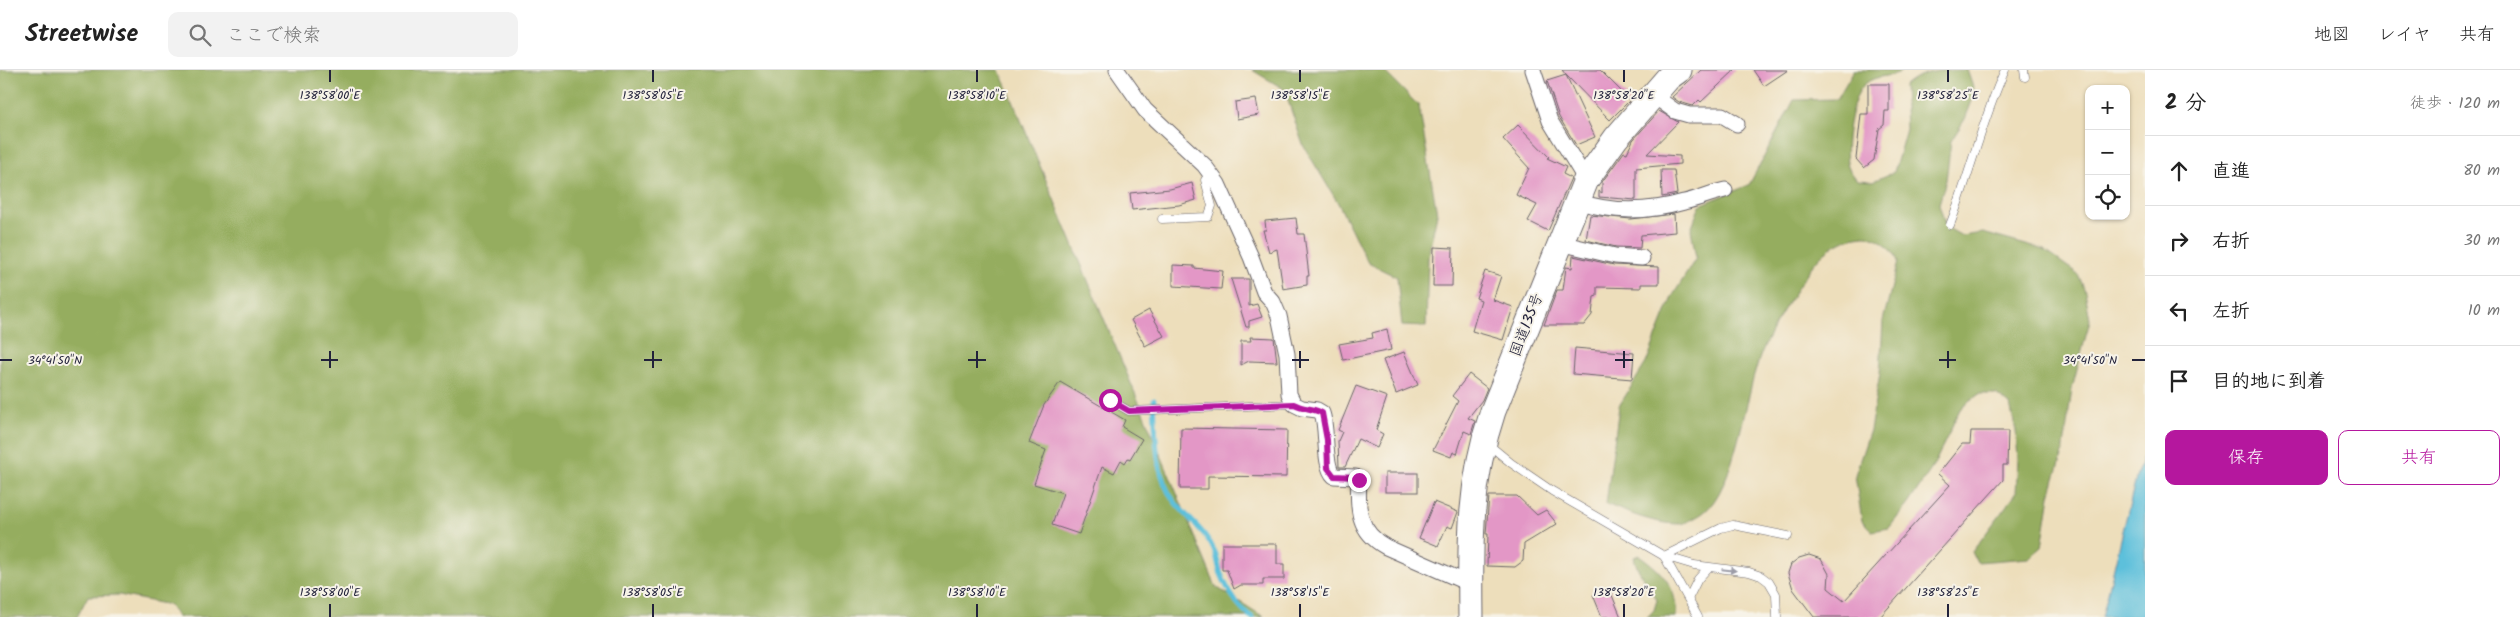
<!DOCTYPE html>
<html lang="ja">
<meta charset="utf-8">
<style>
:root{--surface:#fff;--page:#f2f2f2;--text:#222;--muted:#767676;--line:#e0e0e0;--accent:#b5179e}
body{margin:0;font-family:Kalam,"Klee One",sans-serif;background:var(--page);color:var(--text)}
.controls{position:absolute;right:15px;top:15px;display:grid;overflow:hidden;border-radius:10px;box-shadow:0 1px 4px #0004}
.controls button{width:45px;height:45px;display:grid;place-items:center;padding:0;border:0;border-bottom:1px solid var(--line);background:var(--surface);color:var(--text);font:25px sans-serif}
.stop{position:absolute;width:15px;height:15px;margin:-11px;border:4px solid #b5179e;border-radius:50%;background:#fff}
.stop.end{background:#b5179e;border-color:#fff;box-shadow:0 1px 5px #0008}
.list{margin:0;padding:0;list-style:none}
h2{display:flex;justify-content:space-between;align-items:center;height:65px;margin:0;padding:0 20px;font-size:21px}
h2 small{font-size:16px;font-weight:400;color:var(--muted)}
.list li{display:grid;grid-template-columns:32px 1fr auto;gap:15px;align-items:center;box-sizing:border-box;height:70px;padding:0 20px;border-top:1px solid var(--line)}
.list b{display:block;font-size:19px;white-space:nowrap}
.list em{font-size:16px;font-style:normal;color:var(--muted)}
.actions{display:flex;gap:10px;padding:15px 20px}
.actions a{flex:1;padding:11px 0;border:1px solid var(--accent);border-radius:10px;text-align:center;font-size:18px;color:var(--accent)}
.actions .main{background:var(--accent);color:#fff}
.icon{flex:none;width:28px;height:28px;fill:none;stroke:currentColor;stroke-width:2;stroke-linecap:round;stroke-linejoin:round}
.map{position:relative;flex:none;width:2145px;height:547px;overflow:hidden}
header{display:flex;align-items:center;gap:30px;box-sizing:border-box;height:70px;padding:0 25px;background:var(--surface);border-bottom:1px solid var(--line)}
header strong{font-size:24px}
nav{display:flex;gap:28px;margin-inline-start:auto;font-size:18px}
.search{width:350px;height:45px;background:var(--page);display:flex;align-items:center;gap:12px;box-sizing:border-box;padding:0 18px;border-radius:10px;color:var(--muted);font-size:19px}
main{display:flex}
aside{flex:1;background:var(--surface)}
.map>svg:first-child{display:block}
.forest{fill:#95ad5f;stroke:#5c684d}
.water{fill:#5dc0db;stroke:#40718b}
.lines{fill:none;stroke-linecap:round;stroke-linejoin:round}
.stream{stroke:#5dc0db;stroke-width:5}
.building{fill:#e397c6}
.service-casing{stroke:#696468;stroke-width:9}
.minor-casing{stroke:#696468;stroke-width:17}
.trunk-casing{stroke:#696468;stroke-width:27}
.service{stroke:#fff;stroke-width:8}
.minor{stroke:#fff;stroke-width:15}
.trunk{stroke:#fff;stroke-width:25}
.oneway{fill:#9c9ca7}
.route{stroke:#b5179e;stroke-width:6}
.ticks{fill:none;stroke:#22223b;stroke-width:2}
.labels{text-anchor:middle;dominant-baseline:central;stroke-width:4;stroke-linejoin:round;paint-order:stroke}
.street-label{font-size:15px;fill:#22223b;stroke:#f7f3e8}
.ticks-label{font-size:12px;text-anchor:middle;fill:#22223b;stroke:#f7f3e8;stroke-width:4;stroke-linejoin:round;paint-order:stroke}
</style>
<header>
<strong>Streetwise</strong>
<div class="search"><svg class="icon" aria-label="search" viewBox="0 0 24 24"><circle cx="10" cy="10" r="6"/><path d="M15 15l6 6"/></svg>ここで検索</div>
<nav><a>地図</a><a>レイヤ</a><a>共有</a></nav>
</header>
<main>
<div class="map">
<svg width="2145" height="547" viewBox="0 0 2145 547">
<rect width="100%" height="100%" fill="#f7f3e8"/>
<filter id="ink" filterUnits="userSpaceOnUse"><feTurbulence type="fractalNoise" baseFrequency=".02" numOctaves="2"/><feDisplacementMap in="SourceGraphic" scale="10" xChannelSelector="R" yChannelSelector="G"/><feConvolveMatrix kernelMatrix="1 2 1 2 8 2 1 2 1" color-interpolation-filters="sRGB"/></filter>
<filter id="wash" filterUnits="userSpaceOnUse"><feTurbulence type="fractalNoise" baseFrequency=".0096" numOctaves="4" result="noise"/><feDisplacementMap in="SourceGraphic" scale="20" xChannelSelector="R" yChannelSelector="G"/><feGaussianBlur stdDeviation="1.12" result="paint"/><feColorMatrix in="noise" values="0 0 0 0 0 0 0 0 0 0 0 0 0 0 0 0 0 1.4 0 .05"/><feComposite in="paint" operator="in"/></filter>
<g filter="url(#wash)">
<rect width="100%" height="100%" fill="#eddebb"/>
<g class="forest">
<polygon points="0,0 1000,0 1216,517 1264,547 177,547 170,535 119,525 88,526 77,547 0,547"/>
<polygon points="1252,0 1383,0 1419,36 1437,144 1428,187 1426,257 1402,256 1397,207 1368,193 1338,133 1303,75 1284,19"/>
<path d="M1854 0H1904C1892 8 1876 4 1865 14 1850 26 1843 80 1848 97 1850 101 1854 106 1857 110L1873 111 1894 102 1906 59 1904 16C1921 0 1943 0 1967 0L1975 23 1965 49 1951 71 1946 110 1939 134 1946 157 1962 166 1983 163 2044 180 2078 204 2085 221 2090 250 2072 319 2063 383 2050 425 2042 477 2029 488 1977 492 1972 482 2016 423 2018 389 2016 361 2010 335 1996 324H1979L1960 339 1934 395 1908 434 1889 458 1872 461 1862 451 1855 405 1870 360 1880 303 1883 251 1898 192C1894 179 1878 165 1864 166 1830 169 1814 191 1798 217 1784 239 1770 261 1761 284 1745 323 1736 419 1703 443 1697 447 1685 454 1679 454 1654 454 1629 443 1606 434L1619 336 1646 293 1672 227 1696 188 1691 159 1700 135 1749 115 1794 30 1837 29Z"/>
<path d="M1639 485C1662 501 1678 518 1676 547H1647L1654 540 1657 530C1650 516 1636 501 1634 487Z"/>
</g>
<polygon class="water" points="2145,381 2145,547 2102,547 2136,408"/>
<g class="lines">
<path class="stream" d="M1154 330C1156 363 1154 404 1174 431 1188 449 1206 461 1215 482 1218 489 1218 497 1221 504 1228 521 1237 537 1252 547"/>
</g>
<g id="blocks">
<g class="building">
<polygon points="1562,0 1600,0 1630,30 1610,50 1566,5 1595,67 1576,75 1559,47 1547,11 1566,5"/>
<polygon points="1701,0 1735,0 1701,32 1699,30 1693,36 1679,32 1672,27"/>
<polygon points="1753,0 1788,0 1764,16"/>
<polygon points="1868,14 1889,14 1889,41 1885,41 1884,55 1879,59 1874,90 1864,98 1856,89 1861,44 1868,44"/>
<polygon points="1256,29 1259,45 1237,49 1235,32"/>
<polygon points="1659,41 1678,52 1647,84 1680,86 1680,94 1636,98 1636,130 1599,127 1599,121 1602,123 1602,112 1624,82 1627,83 1633,70"/>
<polygon points="1518,55 1549,87 1547,88 1566,97 1563,104 1571,108 1548,161 1528,151 1537,135 1516,125 1529,98 1503,69"/>
<polygon points="1661,100 1674,100 1677,124 1662,127"/>
<polygon points="1192,113 1196,130 1179,135 1132,140 1130,123 1170,119"/>
<polygon points="1674,144 1675,162 1641,165 1640,178 1616,177 1586,170 1590,145 1631,149"/>
<polygon points="1296,148 1298,164 1304,164 1309,206 1307,206 1307,215 1283,219 1277,179 1269,182 1263,160 1266,160 1265,151"/>
<polygon points="1434,177 1453,178 1452,216 1433,216"/>
<polygon points="1573,186 1614,195 1659,197 1659,214 1641,214 1641,218 1597,217 1597,226 1594,227 1592,245 1584,255 1544,255 1557,220 1563,220 1566,197 1572,198"/>
<polygon points="1173,195 1194,196 1194,198 1223,201 1221,219 1173,216"/>
<polygon points="1485,201 1501,206 1493,230 1513,237 1503,270 1472,261 1481,230 1476,228"/>
<polygon points="1231,209 1249,209 1249,236 1257,234 1262,247 1249,251 1249,257 1246,257"/>
<polygon points="1149,240 1164,266 1145,276 1131,250"/>
<polygon points="1387,259 1391,280 1343,290 1339,274 1373,268 1372,263"/>
<polygon points="1250,267 1274,268 1277,292 1249,291 1241,295 1241,271 1251,271"/>
<polygon points="1575,278 1634,283 1632,309 1573,304"/>
<polygon points="1404,282 1418,315 1396,324 1383,290"/>
<polygon points="1469,304 1487,318 1482,330 1468,348 1475,351 1471,364 1464,361 1457,384 1453,382 1451,387 1433,380 1458,331 1452,326"/>
<polygon points="1060,312 1125,350 1122,357 1142,369 1130,389 1128,388 1125,393 1121,390 1114,403 1102,397 1079,464 1052,455 1063,423 1034,414 1046,380 1029,373 1044,335"/>
<polygon points="1356,316 1387,327 1376,360 1383,364 1377,378 1358,369 1345,397 1339,397 1338,371 1342,362 1338,360"/>
<polygon points="1181,358 1287,360 1286,407 1208,406 1208,419 1180,419"/>
<polygon points="1971,361 2008,361 2007,395 2003,395 2003,410 1880,547 1814,547 1793,519 1788,503 1791,494 1799,488 1809,485 1821,489 1829,504 1828,518 1844,531 1950,415 1938,404 1962,374 1970,374"/>
<rect x="1385" y="403" width="33" height="19"/>
<polygon points="1489,426 1517,426 1537,445 1546,440 1557,454 1524,474 1523,491 1515,497 1487,496 1488,464 1486,464"/>
<polygon points="1434,432 1458,442 1452,458 1447,456 1438,476 1419,468"/>
<polygon points="1222,474 1277,474 1277,494 1284,494 1284,509 1263,509 1263,515 1241,515 1234,519 1227,500 1222,500"/>
<polygon points="1609,518 1621,547 1602,547 1593,525"/>
</g>
</g>
</g>
<g filter="url(#ink)">
<use href="#blocks" fill-opacity="0" stroke="#696468" stroke-width="1"/>
<g class="lines">
<g class="service-casing">
<g id="service">
<polyline points="2024,0 2025,7"/>
<polyline points="1162,149 1208,147 1212,136 1205,110 1210,104"/>
<path d="M1950 155C1970 104 1982 50 2005 0"/>
<polyline points="1110,330 1129,341 1294,334"/>
<polyline points="1488,374 1511,393 1552,421 1664,486 1694,495 1749,502 1761,506 1769,512 1776,524 1777,547"/>
<polyline points="1664,486 1721,458 1733,455 1788,466"/>
<polyline points="1664,486 1698,547"/>
<polyline points="1689,527 1698,509 1708,498"/>
</g>
</g>
<g class="minor-casing">
<g id="minor">
<path d="M1117 0 1145 40 1204 95 1218 114 1251 187 1264 222 1273 232 1279 246 1287 284 1289 324 1294 334 1302 338 1317 340 1322 343C1328 359 1323 396 1334 406L1356 407 1359 410C1357 438 1358 462 1386 477L1470 514"/>
<polyline points="1533,0 1550,51 1586,110"/>
<polyline points="1653,25 1675,41 1689,45 1722,45 1737,54"/>
<path d="M1577 131C1612 143 1649 142 1684 132 1698 129 1711 123 1725 120"/>
<polyline points="1560,173 1615,186 1642,188"/>
</g>
</g>
<g class="trunk-casing">
<path id="trunk" d="M1471 547C1470 473 1469 412 1493 341L1586 110 1616 68 1668 8 1679 0"/>
</g>
<use href="#service" class="service"/>
<use href="#minor" class="minor"/>
<use href="#trunk" class="trunk"/>
</g>
<defs><path id="oneway-solid" d="M-6-.8H1V-3.2L6.5 0L1 3.2V.8H-6Z" transform="scale(1.25)"/></defs>
<use class="oneway" href="#oneway-solid" transform="translate(1729 500) rotate(6)"/>
</g>
<g class="lines" filter="url(#ink)">
<path class="route" d="M1110 330 1129 341 1294 334C1303 339 1313 338 1322 343L1327 370 1328 398 1334 406 1356 407 1359 410"/>
</g>
<path class="ticks" d="M330 0V12M653 0V12M977 0V12M1300 0V12M1624 0V12M1948 0V12M330 281V298M653 281V298M977 281V298M1300 281V298M1624 281V298M1948 281V298M0 290H12M321 290H338M644 290H662M968 290H986M1292 290H1309M1615 290H1633M1939 290H1956M2132 290H2145M330 534V547M653 534V547M977 534V547M1300 534V547M1624 534V547M1948 534V547"/>
<g class="labels">
<g class="street-label">
<text transform="translate(1527 255) rotate(-69)">国道135号</text>
</g>
</g>
<g class="ticks-label">
<text x="330" y="29">138°58'00"E</text>
<text x="653" y="29">138°58'05"E</text>
<text x="977" y="29">138°58'10"E</text>
<text x="1300" y="29">138°58'15"E</text>
<text x="1624" y="29">138°58'20"E</text>
<text x="1948" y="29">138°58'25"E</text>
<text x="55" y="294">34°41'50"N</text>
<text x="2090" y="294">34°41'50"N</text>
<text x="330" y="526">138°58'00"E</text>
<text x="653" y="526">138°58'05"E</text>
<text x="977" y="526">138°58'10"E</text>
<text x="1300" y="526">138°58'15"E</text>
<text x="1624" y="526">138°58'20"E</text>
<text x="1948" y="526">138°58'25"E</text>
</g>
</svg>
<div class="controls">
<button>+</button>
<button>−</button>
<button><svg class="icon" aria-label="locate" viewBox="0 0 24 24"><circle cx="12" cy="12" r="6"/><path d="M12 2v4M12 18v4M2 12h4M18 12h4"/></svg></button>
</div>
<div class="stop" style="left:1110px;top:330px"></div>
<div class="stop end" style="left:1359px;top:410px"></div>
</div>
<aside>
<h2>2 分<small>徒歩 · 120 m</small></h2>
<ul class="list">
<li><svg class="icon" aria-label="ahead" viewBox="0 0 24 24"><path d="M12 20V5M6 11l6-6 6 6"/></svg><div><b>直進</b></div><em>80 m</em></li>
<li><svg class="icon" aria-label="right" viewBox="0 0 24 24"><path d="M7 20v-9h11M14 6l5 5-5 5"/></svg><div><b>右折</b></div><em>30 m</em></li>
<li><svg class="icon" aria-label="left" viewBox="0 0 24 24"><path d="M17 20v-9H6M10 6l-5 5 5 5"/></svg><div><b>左折</b></div><em>10 m</em></li>
<li><svg class="icon" aria-label="arrive" viewBox="0 0 24 24"><path d="M6 21V4h12l-3 4 3 4H6"/></svg><div><b>目的地に到着</b></div></li>
</ul>
<div class="actions"><a class="main">保存</a><a>共有</a></div>
</aside>
</main>
